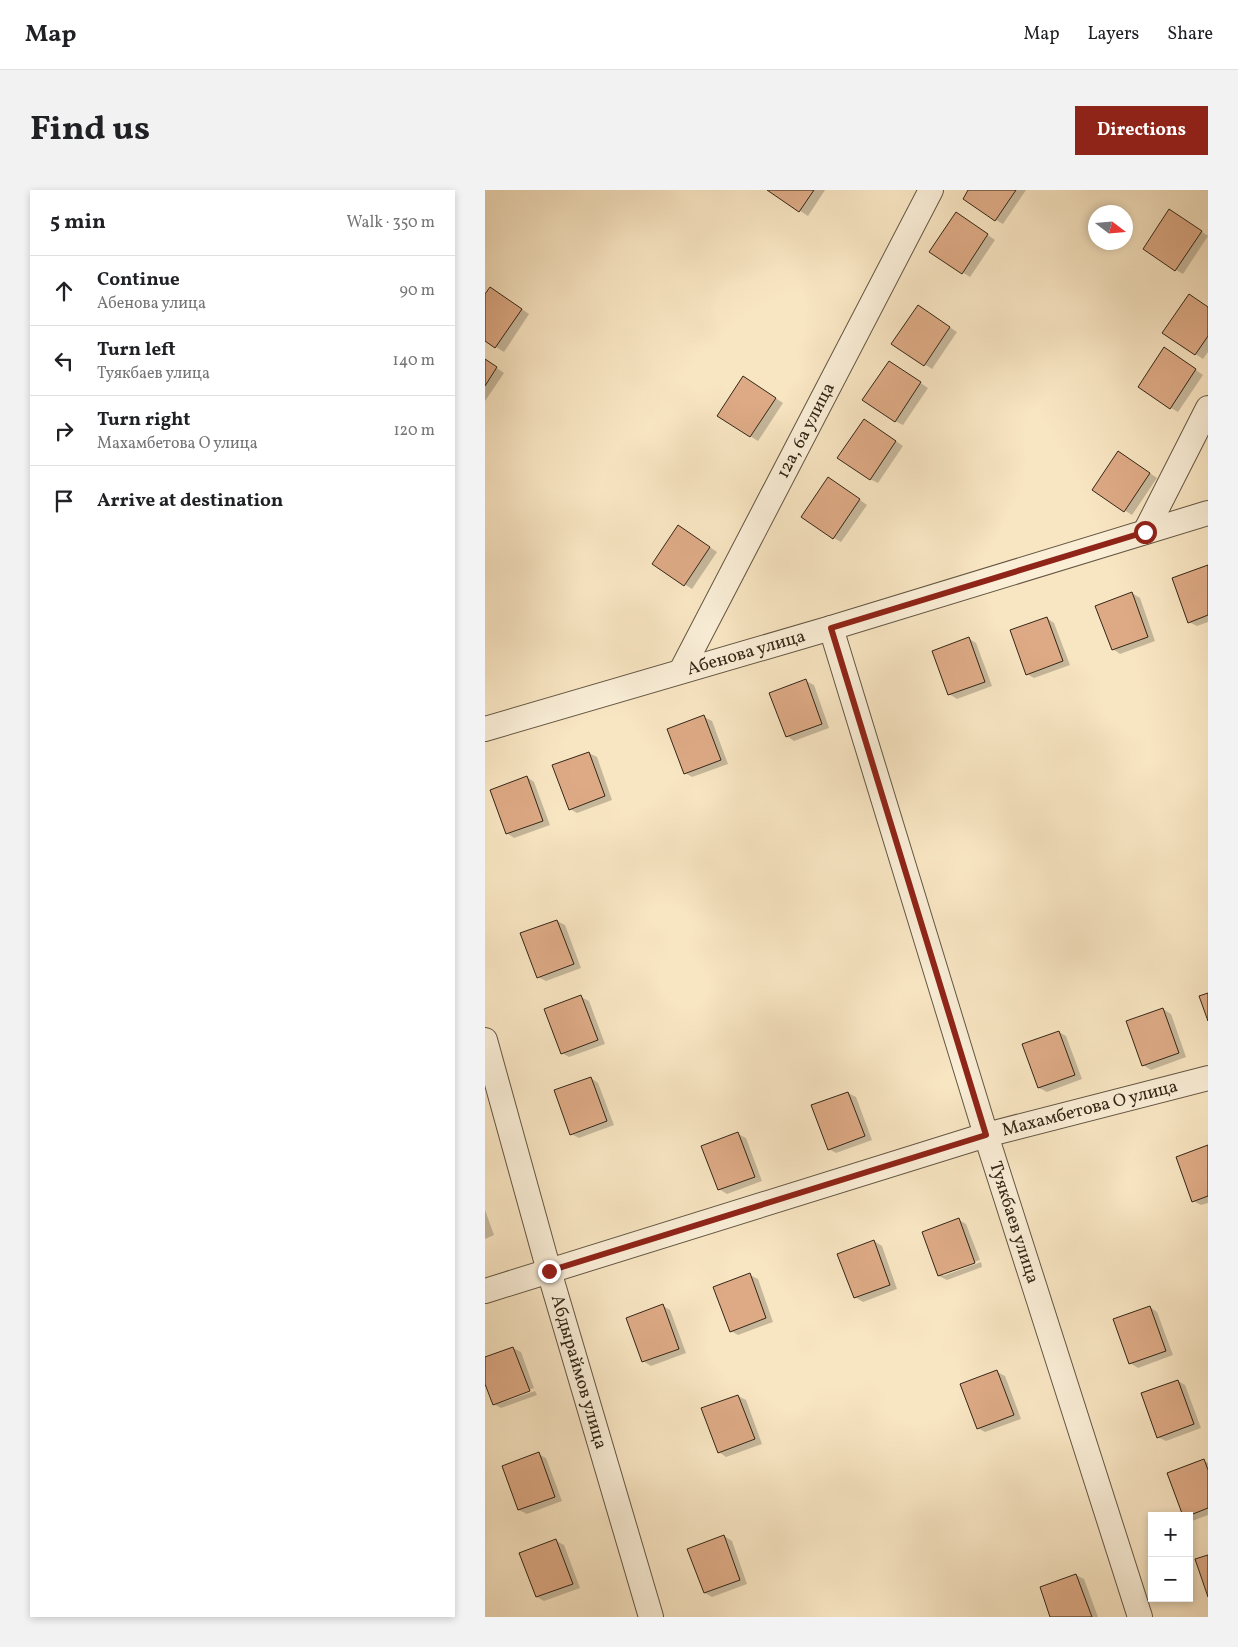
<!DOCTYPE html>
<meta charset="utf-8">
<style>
:root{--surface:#fff;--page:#f2f2f2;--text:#202124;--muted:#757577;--line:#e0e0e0;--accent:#8f2418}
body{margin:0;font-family:Vollkorn,serif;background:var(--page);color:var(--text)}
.controls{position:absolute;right:15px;bottom:15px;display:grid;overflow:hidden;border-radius:0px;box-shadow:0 2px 8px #0003}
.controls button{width:45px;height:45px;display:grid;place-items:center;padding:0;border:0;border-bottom:1px solid var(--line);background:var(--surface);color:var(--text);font:25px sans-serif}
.compass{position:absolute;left:603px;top:15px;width:45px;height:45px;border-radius:50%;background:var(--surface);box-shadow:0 2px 8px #0003;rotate:106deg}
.stop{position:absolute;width:15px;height:15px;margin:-11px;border:4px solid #8f2418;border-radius:50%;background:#fff}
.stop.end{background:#8f2418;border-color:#fff;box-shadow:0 1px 5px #0008}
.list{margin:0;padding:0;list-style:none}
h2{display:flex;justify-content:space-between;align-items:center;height:65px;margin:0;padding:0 20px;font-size:21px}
h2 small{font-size:16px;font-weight:400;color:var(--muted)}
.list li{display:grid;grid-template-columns:32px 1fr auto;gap:15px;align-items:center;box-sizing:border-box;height:70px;padding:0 20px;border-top:1px solid var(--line)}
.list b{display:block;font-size:19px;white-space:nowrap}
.list p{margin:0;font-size:16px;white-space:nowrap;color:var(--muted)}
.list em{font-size:16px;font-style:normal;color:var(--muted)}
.icon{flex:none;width:28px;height:28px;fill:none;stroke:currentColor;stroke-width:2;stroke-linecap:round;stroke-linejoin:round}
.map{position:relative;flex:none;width:723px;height:1427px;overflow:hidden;border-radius:0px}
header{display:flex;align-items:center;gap:30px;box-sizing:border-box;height:70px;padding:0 25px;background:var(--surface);border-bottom:1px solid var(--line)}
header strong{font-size:24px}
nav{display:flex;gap:28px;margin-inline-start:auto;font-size:18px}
.intro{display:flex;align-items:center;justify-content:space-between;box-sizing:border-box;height:120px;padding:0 30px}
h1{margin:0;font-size:35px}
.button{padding:12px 22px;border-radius:0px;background:var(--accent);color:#fff;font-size:18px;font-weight:700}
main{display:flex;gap:30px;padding:0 30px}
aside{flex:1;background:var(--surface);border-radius:0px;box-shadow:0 2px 8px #0003}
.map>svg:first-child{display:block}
.shadow{fill:#0003}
.building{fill:#ddaa85;stroke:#332617}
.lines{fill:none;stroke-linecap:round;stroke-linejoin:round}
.street-casing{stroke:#645642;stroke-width:26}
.street{stroke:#faeed7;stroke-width:24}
.route{stroke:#8f2418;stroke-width:6}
.labels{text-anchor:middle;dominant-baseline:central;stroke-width:5;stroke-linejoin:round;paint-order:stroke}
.street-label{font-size:18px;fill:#332617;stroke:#faeed7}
</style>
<header>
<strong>Map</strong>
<nav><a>Map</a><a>Layers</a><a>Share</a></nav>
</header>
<div class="intro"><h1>Find us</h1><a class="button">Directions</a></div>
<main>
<aside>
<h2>5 min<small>Walk · 350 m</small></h2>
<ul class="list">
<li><svg class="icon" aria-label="ahead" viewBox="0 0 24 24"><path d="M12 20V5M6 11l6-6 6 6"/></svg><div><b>Continue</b><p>Абенова улица</p></div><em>90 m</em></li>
<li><svg class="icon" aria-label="left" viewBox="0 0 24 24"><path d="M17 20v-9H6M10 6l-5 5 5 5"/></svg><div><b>Turn left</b><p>Туякбаев улица</p></div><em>140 m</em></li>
<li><svg class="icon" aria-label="right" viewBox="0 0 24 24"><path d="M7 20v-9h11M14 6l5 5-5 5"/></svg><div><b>Turn right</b><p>Махамбетова О улица</p></div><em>120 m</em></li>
<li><svg class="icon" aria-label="arrive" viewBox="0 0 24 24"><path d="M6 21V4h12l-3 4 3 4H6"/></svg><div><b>Arrive at destination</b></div></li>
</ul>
</aside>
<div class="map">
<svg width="723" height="1427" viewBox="0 0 723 1427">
<rect width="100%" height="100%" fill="#f8e5c2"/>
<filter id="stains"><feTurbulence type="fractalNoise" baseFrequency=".004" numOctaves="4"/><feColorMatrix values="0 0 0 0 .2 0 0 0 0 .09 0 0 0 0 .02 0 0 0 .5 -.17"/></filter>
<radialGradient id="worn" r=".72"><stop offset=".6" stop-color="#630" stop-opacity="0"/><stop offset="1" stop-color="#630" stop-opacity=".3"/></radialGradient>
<g class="shadow">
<polygon points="284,0 340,0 323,26"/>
<polygon points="485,0 541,0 518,34 511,30"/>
<polygon points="692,25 723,46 698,84 691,80"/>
<polygon points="479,28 510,50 485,87 477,82"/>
<polygon points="13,103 44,124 19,162 0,150 0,106"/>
<polygon points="723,117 723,162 718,169 679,143"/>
<polygon points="440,121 472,142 447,179 408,154"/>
<polygon points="687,163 718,185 693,222 686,218"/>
<polygon points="0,170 19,183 0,211"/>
<polygon points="412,177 443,198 418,235 410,231"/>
<polygon points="266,192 298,213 273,251 265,246"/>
<polygon points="387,235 418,256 393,293 385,289"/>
<polygon points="641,267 672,288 647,325 608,300"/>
<polygon points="351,293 382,315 356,352 349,348"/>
<polygon points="201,341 232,362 207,399 168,374"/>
<polygon points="723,376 723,432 712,436 704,432"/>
<polygon points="647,403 655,408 670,451 635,464 628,459"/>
<polygon points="562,428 569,433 585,475 549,488 542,484"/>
<polygon points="483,448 491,453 507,496 472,509 464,504"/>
<polygon points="321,491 329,495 344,538 309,551 302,546"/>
<polygon points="219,527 227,531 243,574 207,587 200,583"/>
<polygon points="104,563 112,567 127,610 92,623 85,619"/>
<polygon points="42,587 49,592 65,635 29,648 22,643"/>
<polygon points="72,731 80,735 96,778 61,791 53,787 37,744"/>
<polygon points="96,807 104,811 120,854 84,867 77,863"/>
<polygon points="678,819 686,824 701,867 666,880 658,875"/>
<polygon points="574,842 581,846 597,889 562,902 554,898"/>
<polygon points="106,888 113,893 129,935 94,948 86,944"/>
<polygon points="363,903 371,907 387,950 351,963 344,959"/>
<polygon points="253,944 261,948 277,991 242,1004 234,999"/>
<polygon points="723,957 723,1013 716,1015 708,1011"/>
<polygon points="0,1020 9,1045 0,1049"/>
<polygon points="474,1030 481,1034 495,1070 458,1083 458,1086 496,1072 497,1077 462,1090 454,1086 439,1043"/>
<polygon points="389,1051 397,1056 412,1099 378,1112 370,1107"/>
<polygon points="265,1085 273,1089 288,1132 253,1145 246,1141"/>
<polygon points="178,1116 185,1120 201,1163 166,1176 158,1171"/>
<polygon points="665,1117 672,1122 688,1165 653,1178 645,1173"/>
<polygon points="28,1158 36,1162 49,1198 12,1212 12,1214 50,1201 52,1205 16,1218 9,1214 0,1190 0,1168"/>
<polygon points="512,1182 520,1186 536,1229 500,1242 493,1238"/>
<polygon points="693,1191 700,1195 716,1238 681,1251 673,1247"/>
<polygon points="253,1206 261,1210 277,1254 241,1267 234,1262"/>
<polygon points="53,1264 61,1268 77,1311 42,1324 34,1320"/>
<polygon points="719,1271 723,1273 723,1325 707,1331 704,1329 704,1326 699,1326"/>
<polygon points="239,1346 247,1351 262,1394 227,1407 220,1403"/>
<polygon points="71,1351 79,1355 95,1398 59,1411 52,1407"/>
<polygon points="591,1385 599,1389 613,1427 567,1427"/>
</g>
<g class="building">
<polygon points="282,0 329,0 314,22"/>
<polygon points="483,0 531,0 510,31 478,9"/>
<polygon points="684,19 717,41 690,81 658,59"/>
<polygon points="471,22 503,44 477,84 444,62"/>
<polygon points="5,97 37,119 10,158 0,151 0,104"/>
<polygon points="704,104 723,117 723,146 710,165 677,143"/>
<polygon points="433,115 465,137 439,176 406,154"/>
<polygon points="679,157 711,179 685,219 653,197"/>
<polygon points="0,169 12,177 0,196"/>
<polygon points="404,171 436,192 410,232 377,210"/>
<polygon points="258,186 291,208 265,247 232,226"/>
<polygon points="379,229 411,251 385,290 352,268"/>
<polygon points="633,261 665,283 639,322 607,300"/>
<polygon points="343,287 375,309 348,349 316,327"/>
<polygon points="193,335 225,357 199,396 167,374"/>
<polygon points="723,375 723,425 703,433 687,388"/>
<polygon points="647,402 663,447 627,460 610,416"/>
<polygon points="562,427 578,471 541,485 525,440"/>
<polygon points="484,447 500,492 463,505 447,461"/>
<polygon points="321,489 337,534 301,547 284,503"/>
<polygon points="219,525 236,570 199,584 182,539"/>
<polygon points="104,562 120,606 84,620 67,575"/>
<polygon points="42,586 58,631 21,644 5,600"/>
<polygon points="72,730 89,774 52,788 35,743"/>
<polygon points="723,803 723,831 714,806"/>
<polygon points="96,805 113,850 76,864 59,819"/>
<polygon points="678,818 694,863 657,876 641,831"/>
<polygon points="574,841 590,885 553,898 537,854"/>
<polygon points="106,887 122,931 85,945 69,900"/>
<polygon points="363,902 380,946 343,960 326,915"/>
<polygon points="253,942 270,987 233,1000 216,956"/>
<polygon points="723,955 723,1006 707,1012 691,967"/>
<polygon points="474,1028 490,1073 453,1086 437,1042"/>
<polygon points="389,1050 405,1095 369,1108 352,1064"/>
<polygon points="265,1083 281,1128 245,1142 228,1097"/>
<polygon points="178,1114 194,1159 157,1172 141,1128"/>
<polygon points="665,1116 681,1161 644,1174 628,1129"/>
<polygon points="28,1157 45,1201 8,1215 0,1194 0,1167"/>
<polygon points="512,1180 529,1225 492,1239 475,1194"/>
<polygon points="693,1190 709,1234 672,1248 656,1203"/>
<polygon points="253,1205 270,1249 233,1263 216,1218"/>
<polygon points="54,1262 70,1307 33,1320 17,1276"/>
<polygon points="719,1269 723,1280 723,1318 703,1326 698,1326 682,1283"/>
<polygon points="239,1345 255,1390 219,1403 202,1359"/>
<polygon points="71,1349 88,1394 51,1407 34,1363"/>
<polygon points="723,1365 723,1407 710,1369"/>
<polygon points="591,1384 607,1427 565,1427 555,1397"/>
</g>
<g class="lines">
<g class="street-casing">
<g id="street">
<polyline points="660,342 723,218"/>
<path id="s1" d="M346 438 501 945 655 1427"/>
<path id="s2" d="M196 481 446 0"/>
<path id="s3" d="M0 539 346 438 723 323"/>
<path id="s4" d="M0 850 64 1081 166 1427"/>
<path id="s5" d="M0 1101 501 945 723 888"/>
</g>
</g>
<use href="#street" class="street"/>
</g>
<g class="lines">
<polyline class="route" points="64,1081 501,945 346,438 660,342"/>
</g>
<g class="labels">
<g class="street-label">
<text stroke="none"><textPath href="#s2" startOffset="271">12а, 6а улица</textPath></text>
<text stroke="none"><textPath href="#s3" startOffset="272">Абенова улица</textPath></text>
<text stroke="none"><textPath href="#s5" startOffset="632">Махамбетова О улица</textPath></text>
<text stroke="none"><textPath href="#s1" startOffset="622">Туякбаев улица</textPath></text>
<text stroke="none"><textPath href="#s4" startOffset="345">Абдыраймов улица</textPath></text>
</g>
</g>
<rect width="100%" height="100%" filter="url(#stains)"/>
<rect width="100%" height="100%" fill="url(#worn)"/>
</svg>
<div class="controls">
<button>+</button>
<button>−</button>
</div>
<svg class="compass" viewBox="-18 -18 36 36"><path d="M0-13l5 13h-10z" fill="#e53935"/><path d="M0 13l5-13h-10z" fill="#757577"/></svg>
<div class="stop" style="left:660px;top:342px"></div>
<div class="stop end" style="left:64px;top:1081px"></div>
</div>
</main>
